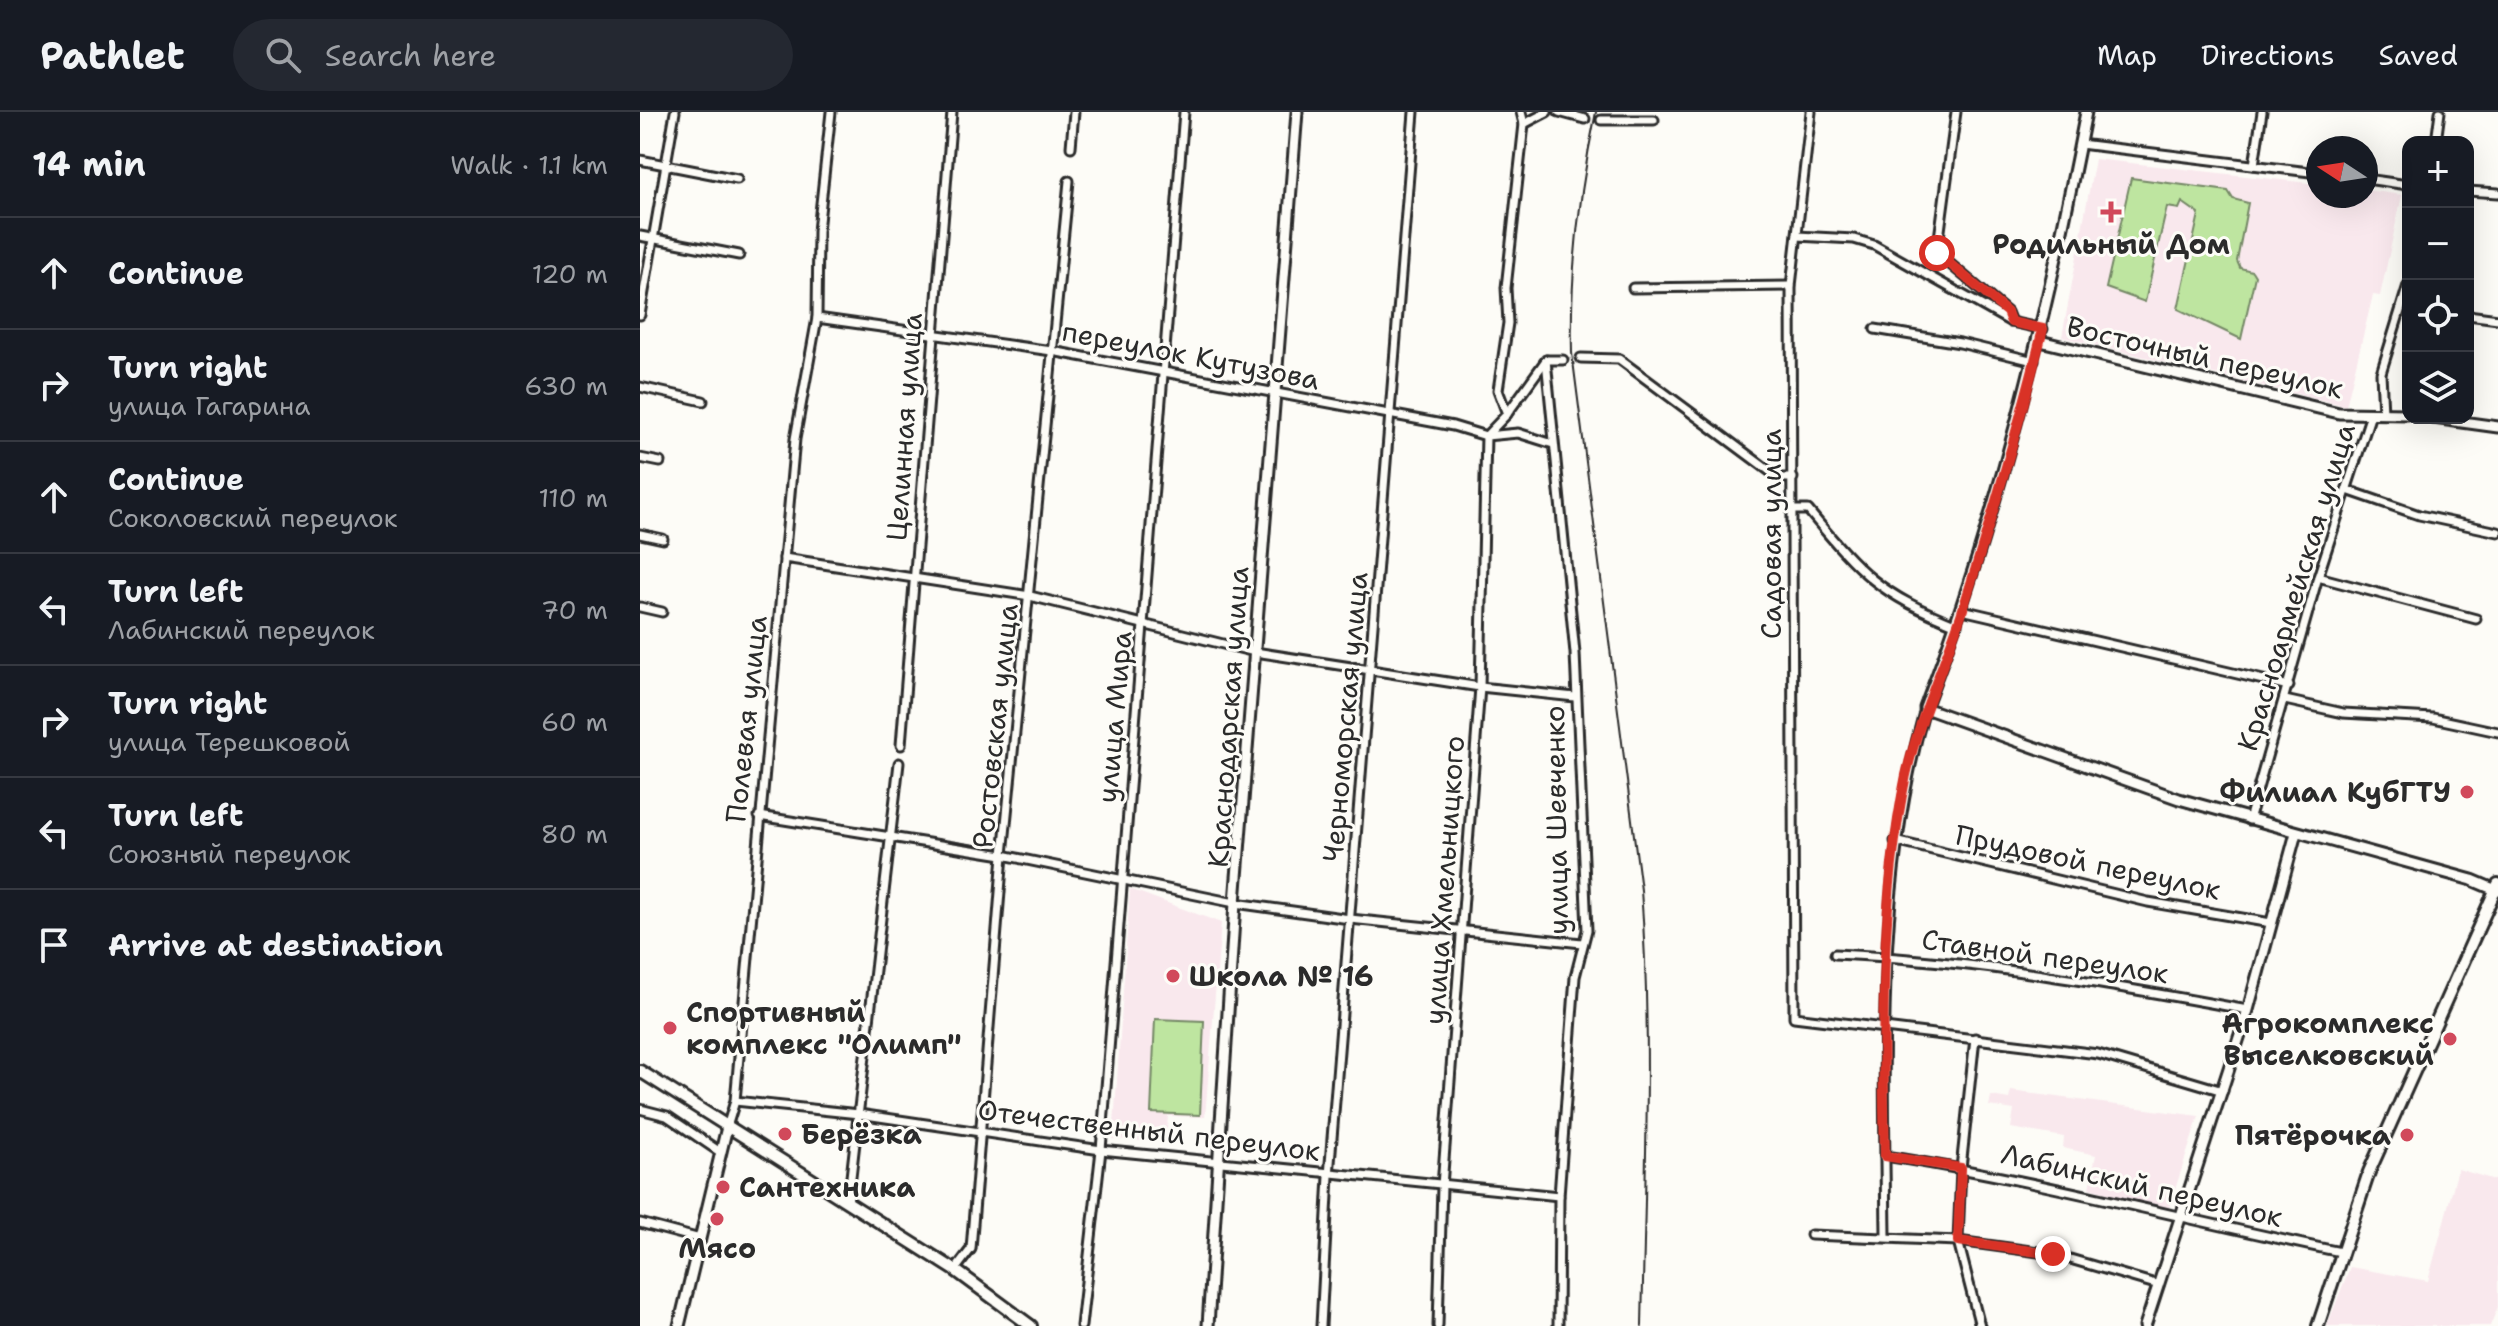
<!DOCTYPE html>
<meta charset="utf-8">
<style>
:root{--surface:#171b24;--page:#242831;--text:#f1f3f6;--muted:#9ea1a6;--line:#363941}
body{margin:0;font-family:"Shantell Sans",sans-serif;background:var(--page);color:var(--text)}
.controls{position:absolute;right:24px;top:24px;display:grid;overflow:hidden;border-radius:16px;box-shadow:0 8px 32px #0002}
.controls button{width:72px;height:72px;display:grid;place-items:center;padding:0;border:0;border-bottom:2px solid var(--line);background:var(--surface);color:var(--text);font:40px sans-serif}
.compass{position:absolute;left:1666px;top:24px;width:72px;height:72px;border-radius:50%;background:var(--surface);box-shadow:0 8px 32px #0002;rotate:282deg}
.stop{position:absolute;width:24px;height:24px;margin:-18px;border:6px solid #d93025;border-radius:50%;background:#fff}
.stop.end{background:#d93025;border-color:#fff;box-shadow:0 2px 8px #0008}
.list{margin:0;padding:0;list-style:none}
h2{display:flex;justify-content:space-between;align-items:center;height:104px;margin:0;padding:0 32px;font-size:34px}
h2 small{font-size:26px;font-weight:400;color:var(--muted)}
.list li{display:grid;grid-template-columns:52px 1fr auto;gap:24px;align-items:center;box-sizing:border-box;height:112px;padding:0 32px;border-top:2px solid var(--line)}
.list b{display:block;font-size:30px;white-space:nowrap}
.list p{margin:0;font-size:26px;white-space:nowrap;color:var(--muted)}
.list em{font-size:26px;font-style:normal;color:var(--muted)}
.icon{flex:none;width:44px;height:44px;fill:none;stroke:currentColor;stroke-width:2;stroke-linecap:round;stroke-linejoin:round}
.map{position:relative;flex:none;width:1858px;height:1214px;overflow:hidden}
header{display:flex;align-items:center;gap:48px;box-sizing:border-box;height:112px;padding:0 40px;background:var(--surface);border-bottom:2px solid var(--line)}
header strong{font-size:38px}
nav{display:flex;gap:44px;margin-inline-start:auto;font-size:28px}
.search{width:560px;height:72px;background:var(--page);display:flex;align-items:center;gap:20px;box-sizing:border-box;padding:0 28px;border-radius:44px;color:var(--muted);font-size:30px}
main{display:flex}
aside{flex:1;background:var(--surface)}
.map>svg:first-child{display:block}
.built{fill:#f9e8ed}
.green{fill:#bee5a0;stroke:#748866;stroke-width:2}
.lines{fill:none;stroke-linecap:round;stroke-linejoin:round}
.minor-casing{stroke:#2b2b2b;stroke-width:13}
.tertiary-casing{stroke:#2b2b2b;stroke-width:15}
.secondary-casing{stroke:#2b2b2b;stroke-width:16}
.minor{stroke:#fdfcf7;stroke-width:7}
.tertiary{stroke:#fdfcf7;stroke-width:9}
.secondary{stroke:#fdfcf7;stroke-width:10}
.rail{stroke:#2b2b2b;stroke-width:2}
.route{stroke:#d93025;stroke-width:10}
.poi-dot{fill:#d1495b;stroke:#fdfcf7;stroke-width:3}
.labels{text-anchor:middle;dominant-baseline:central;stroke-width:6;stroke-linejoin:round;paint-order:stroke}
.poi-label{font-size:28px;font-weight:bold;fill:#2b2b2b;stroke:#fdfcf7;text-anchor:start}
.street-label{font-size:28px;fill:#2b2b2b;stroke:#fdfcf7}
</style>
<header>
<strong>Pathlet</strong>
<div class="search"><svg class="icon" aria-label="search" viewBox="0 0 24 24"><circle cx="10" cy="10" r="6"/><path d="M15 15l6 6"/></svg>Search here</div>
<nav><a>Map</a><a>Directions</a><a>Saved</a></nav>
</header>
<main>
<aside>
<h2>14 min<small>Walk · 1.1 km</small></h2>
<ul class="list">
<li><svg class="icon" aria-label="ahead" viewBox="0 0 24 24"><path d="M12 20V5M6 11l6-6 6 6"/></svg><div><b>Continue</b></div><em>120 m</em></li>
<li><svg class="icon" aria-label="right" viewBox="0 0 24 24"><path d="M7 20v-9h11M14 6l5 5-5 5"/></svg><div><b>Turn right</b><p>улица Гагарина</p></div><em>630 m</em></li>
<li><svg class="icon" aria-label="ahead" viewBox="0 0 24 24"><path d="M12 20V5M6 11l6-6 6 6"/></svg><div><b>Continue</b><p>Соколовский переулок</p></div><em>110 m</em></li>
<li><svg class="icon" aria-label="left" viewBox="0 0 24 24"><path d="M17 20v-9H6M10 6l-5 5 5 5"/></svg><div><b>Turn left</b><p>Лабинский переулок</p></div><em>70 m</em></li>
<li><svg class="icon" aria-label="right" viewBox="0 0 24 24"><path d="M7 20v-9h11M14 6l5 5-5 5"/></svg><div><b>Turn right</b><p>улица Терешковой</p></div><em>60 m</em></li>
<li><svg class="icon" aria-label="left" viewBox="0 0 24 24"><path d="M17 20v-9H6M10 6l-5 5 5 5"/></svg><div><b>Turn left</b><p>Союзный переулок</p></div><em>80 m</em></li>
<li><svg class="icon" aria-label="arrive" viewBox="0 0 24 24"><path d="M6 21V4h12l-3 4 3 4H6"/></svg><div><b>Arrive at destination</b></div></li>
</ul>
</aside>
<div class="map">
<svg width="1858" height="1214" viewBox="0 0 1858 1214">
<rect width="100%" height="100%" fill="#fdfcf7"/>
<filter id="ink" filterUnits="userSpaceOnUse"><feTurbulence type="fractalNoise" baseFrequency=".0125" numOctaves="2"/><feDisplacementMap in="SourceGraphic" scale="16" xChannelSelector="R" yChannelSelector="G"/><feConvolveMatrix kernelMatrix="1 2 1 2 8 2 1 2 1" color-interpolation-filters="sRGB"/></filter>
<g filter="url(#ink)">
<g class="built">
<polygon points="1455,47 1678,72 1678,84 1726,84 1726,78 1762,83 1740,184 1733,183 1706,294 1422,225"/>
<polygon points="490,777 581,811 565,1005 528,1004 526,1030 473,1027"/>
<polygon points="1371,979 1559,1004 1528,1099 1449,1076 1456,1043 1423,1036 1424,1025 1371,1016 1374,998 1349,994 1351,984 1369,987"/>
<polygon points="1818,1057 1858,1069 1858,1195 1850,1214 1687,1214 1710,1155 1788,1169"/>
</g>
<g class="green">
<polygon points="1491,66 1588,79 1593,87 1608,91 1597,149 1600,156 1612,159 1615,164 1601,227 1538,197 1559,102 1542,90 1539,97 1527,95 1505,190 1466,176"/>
<polygon points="515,907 564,909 560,1003 511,1001"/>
</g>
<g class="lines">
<g class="minor-casing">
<g id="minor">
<polyline points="919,0 945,7"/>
<polyline points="1171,0 1151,174 1154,905 1458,942 1583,979"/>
<polyline points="1316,0 1297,141 1367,200 1371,210"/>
<polyline points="961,8 1014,8"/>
<polyline points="884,12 907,0"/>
<polyline points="1796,30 1800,0"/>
<polyline points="1440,32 1678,61"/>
<polyline points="431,35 434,0"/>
<polyline points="0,48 97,67"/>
<polyline points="1614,53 1622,0"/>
<polyline points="1726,67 1768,73"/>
<polyline points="1828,79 1858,81"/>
<polyline points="0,124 99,143"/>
<polyline points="1157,124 1214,127 1234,133 1371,210 1403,217"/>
<polyline points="993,176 1151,174"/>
<polyline points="0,203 35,0"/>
<polyline points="1828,203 1858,207"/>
<polyline points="177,206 412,239 813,314 846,324 878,321 913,332"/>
<polyline points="1235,217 1320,231 1394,249"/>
<polyline points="941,246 979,247 1139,366 1153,366"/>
<polyline points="906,248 935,541 947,818 935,865 929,946 919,1084 918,1214"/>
<polyline points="0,275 63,289"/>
<polyline points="1743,301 1741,261 1768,173"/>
<polyline points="867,302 858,278 868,211 866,176 884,12 881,0"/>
<polyline points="0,346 20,350"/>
<polyline points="1707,378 1779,403 1858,420"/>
<path d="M1154 398H1168C1221 462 1239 482 1317 513"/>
<polyline points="0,422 23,427"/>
<polyline points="144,446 390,484 615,540 840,575 935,585"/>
<polyline points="1678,465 1836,507"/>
<polyline points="0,495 22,500"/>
<polyline points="1322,498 1649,574"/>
<polyline points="1645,588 1703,601 1793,606 1858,620"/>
<polyline points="261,633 312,0"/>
<polyline points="119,704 363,743 595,791 710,807 942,831"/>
<polyline points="1609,708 1678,465 1731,302"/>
<polyline points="1255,729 1508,790 1631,811"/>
<path d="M1195 842C1333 848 1472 873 1608 898"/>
<polyline points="1335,926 1321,1056 1318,1129 1340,1214"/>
<polyline points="95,989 219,1002 461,1038 919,1084"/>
<polyline points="0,997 27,1004 80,1040"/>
<polyline points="87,1015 95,989 155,327 177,206 178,119 191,0"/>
<path d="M1245 1044C1399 1068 1549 1109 1701 1140"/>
<polyline points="208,1091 259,651"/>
<polyline points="0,1111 60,1127"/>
<polyline points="1171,1123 1318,1129 1413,1142 1519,1173"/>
<path d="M1246 1124C1244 946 1236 770 1285 596"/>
<polyline points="315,1158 331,1137 363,743 429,69"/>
<polyline points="441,1214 461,1038 544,0"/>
<polyline points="681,1214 689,1064 774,0"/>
<polyline points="798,1214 802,1074 840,575 846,324 867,302 906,248 923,248"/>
</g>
</g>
<g class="tertiary-casing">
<g id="tertiary">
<path d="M1446 0C1407 204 1359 402 1285 596L1539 687 1832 768 1858 779"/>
<polyline points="1400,229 1699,301 1768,302"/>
<polyline points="1793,306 1858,315"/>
<polyline points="39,1214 87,1015"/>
<polyline points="568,1214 595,791 657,0"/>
<polyline points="1505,1214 1608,898 1656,721"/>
</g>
</g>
<g class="secondary-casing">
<g id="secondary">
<polyline points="0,959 315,1158 391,1214"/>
<polyline points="1678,1214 1729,1060 1858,772"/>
</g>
</g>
<use href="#minor" class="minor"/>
<use href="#tertiary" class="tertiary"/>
<use href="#secondary" class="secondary"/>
<path class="rail" d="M956 0C939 81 930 159 932 241L1001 778C1012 924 1005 1068 1002 1214"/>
</g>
</g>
<g class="lines" filter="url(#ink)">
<path class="route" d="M1297 141 1367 200 1371 210 1403 217C1380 311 1352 405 1323 497 1305 553 1279 606 1266 663 1240 788 1242 918 1245 1044L1321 1056 1318 1129 1413 1142"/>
</g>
<g class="poi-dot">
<path d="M1467 88h8v8h8v8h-8v8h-8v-8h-8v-8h8z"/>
<circle cx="1827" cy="680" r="8"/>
<circle cx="533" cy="864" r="8"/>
<circle cx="30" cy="916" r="8"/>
<circle cx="1810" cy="927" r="8"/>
<circle cx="145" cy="1022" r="8"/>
<circle cx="1767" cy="1023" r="8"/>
<circle cx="83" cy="1075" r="8"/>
<circle cx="77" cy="1107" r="8"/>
</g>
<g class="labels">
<g class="poi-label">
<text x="1471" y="132" text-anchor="middle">Родильный Дом</text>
<text x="1811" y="680" text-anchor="end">Филиал КубГТУ</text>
<text x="549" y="864">Школа № 16</text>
<text x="46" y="900">Спортивный<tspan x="46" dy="32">комплекс "Олимп"</tspan></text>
<text x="1794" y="911" text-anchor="end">Агрокомплекс<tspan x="1794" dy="32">Выселковский</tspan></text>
<text x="161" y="1022">Берёзка</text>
<text x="1751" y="1023" text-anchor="end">Пятёрочка</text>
<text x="99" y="1075">Сантехника</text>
<text x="77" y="1136" text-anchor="middle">Мясо</text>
</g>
<g class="street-label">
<text transform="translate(551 243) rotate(11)">переулок Кутузова</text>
<text transform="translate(1565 245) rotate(13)">Восточный переулок</text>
<text transform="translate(264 315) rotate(-86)">Целинная улица</text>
<text transform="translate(1131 422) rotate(-90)">Садовая улица</text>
<text transform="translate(1656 475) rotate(-73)">Красноармейская улица</text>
<text transform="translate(474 605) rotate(-85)">улица Мира</text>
<text transform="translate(588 605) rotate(-86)">Краснодарская улица</text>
<text transform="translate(705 605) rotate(-85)">Черноморская улица</text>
<text transform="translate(106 607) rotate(-84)">Полевая улица</text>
<text transform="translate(355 614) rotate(-84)">Ростовская улица</text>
<text transform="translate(916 708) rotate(-91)">улица Шевченко</text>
<text transform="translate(1448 750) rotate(12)">Прудовой переулок</text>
<text transform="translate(804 768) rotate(-86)">улица Хмельницкого</text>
<text transform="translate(1405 844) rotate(8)">Ставной переулок</text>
<text transform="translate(509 1018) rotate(7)">Отечественный переулок</text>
<text transform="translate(1502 1073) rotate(13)">Лабинский переулок</text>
</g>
</g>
</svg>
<div class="controls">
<button>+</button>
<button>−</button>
<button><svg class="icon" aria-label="locate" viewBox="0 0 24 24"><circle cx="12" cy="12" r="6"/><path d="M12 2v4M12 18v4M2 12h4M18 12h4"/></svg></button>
<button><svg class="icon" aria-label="layers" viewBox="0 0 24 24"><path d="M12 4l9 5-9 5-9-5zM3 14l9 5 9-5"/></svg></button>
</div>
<svg class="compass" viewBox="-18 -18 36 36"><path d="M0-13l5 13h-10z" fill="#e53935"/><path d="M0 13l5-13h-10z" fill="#9ea1a6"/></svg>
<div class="stop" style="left:1297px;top:141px"></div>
<div class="stop end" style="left:1413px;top:1142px"></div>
</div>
</main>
